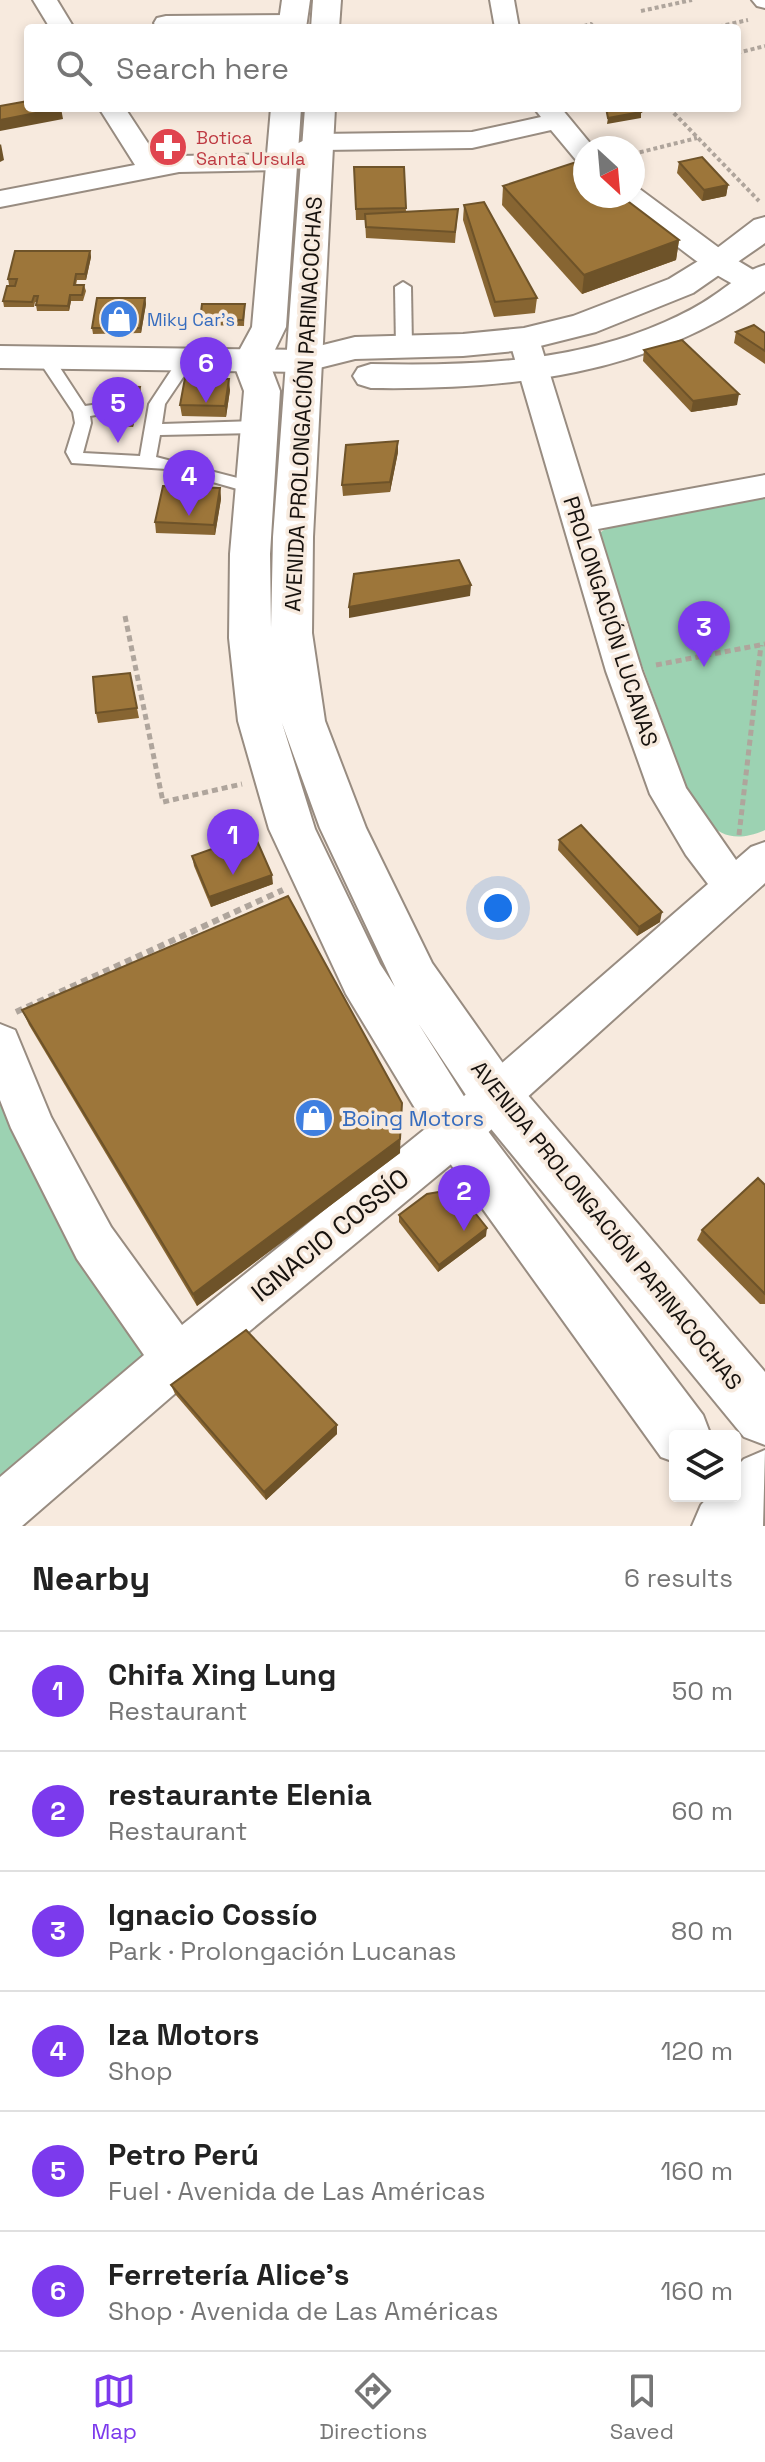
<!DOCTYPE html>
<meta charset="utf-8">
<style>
:root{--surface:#fff;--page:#f6f6f6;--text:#222;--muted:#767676;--line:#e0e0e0;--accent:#7c3aed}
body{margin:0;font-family:"Space Grotesk",sans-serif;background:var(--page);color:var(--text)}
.controls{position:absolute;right:24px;bottom:24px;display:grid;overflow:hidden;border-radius:8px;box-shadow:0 4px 12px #0003}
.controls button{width:72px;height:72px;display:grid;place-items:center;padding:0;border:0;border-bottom:2px solid var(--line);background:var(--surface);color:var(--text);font:40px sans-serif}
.compass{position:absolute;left:573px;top:136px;width:72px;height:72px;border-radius:50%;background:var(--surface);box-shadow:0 4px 12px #0003;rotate:154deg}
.you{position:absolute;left:498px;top:908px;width:28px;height:28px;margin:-20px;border:6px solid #fff;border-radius:50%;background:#1a73e8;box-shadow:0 0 0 12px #1a73e833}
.badge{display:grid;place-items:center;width:52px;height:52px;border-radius:50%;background:var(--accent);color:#fff;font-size:26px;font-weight:700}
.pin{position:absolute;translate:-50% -66px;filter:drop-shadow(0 2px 4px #0008)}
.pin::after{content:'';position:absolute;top:42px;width:28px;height:24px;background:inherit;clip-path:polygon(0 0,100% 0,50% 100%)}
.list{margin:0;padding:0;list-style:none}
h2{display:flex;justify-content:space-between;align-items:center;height:104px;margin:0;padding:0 32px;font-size:34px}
h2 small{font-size:26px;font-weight:400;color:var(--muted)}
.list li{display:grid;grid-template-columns:52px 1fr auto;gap:24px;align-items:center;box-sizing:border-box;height:120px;padding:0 32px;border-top:2px solid var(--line)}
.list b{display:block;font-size:30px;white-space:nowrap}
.list p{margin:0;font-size:26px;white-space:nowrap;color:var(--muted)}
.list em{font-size:26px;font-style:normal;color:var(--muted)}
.icon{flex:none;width:44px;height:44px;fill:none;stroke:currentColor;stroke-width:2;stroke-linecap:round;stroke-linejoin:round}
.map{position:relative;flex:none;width:765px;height:1526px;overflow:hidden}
.search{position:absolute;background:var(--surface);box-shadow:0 4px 12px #0003;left:24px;right:24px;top:24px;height:88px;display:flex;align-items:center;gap:20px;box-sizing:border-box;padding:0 28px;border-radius:8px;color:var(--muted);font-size:30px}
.sheet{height:824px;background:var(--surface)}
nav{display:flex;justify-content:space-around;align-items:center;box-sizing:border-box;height:112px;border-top:2px solid var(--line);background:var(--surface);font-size:22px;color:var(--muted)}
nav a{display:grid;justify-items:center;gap:4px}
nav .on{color:var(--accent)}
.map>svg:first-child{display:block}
.green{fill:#9cd2b2}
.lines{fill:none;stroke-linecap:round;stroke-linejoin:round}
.service-casing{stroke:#988c81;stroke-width:4}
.minor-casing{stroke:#988c81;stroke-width:4}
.tertiary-casing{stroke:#988c81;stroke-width:4}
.secondary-casing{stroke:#988c81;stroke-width:4}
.primary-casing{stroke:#988c81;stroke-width:4}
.path-far2{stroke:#afa59c;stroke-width:4;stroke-dasharray:4 3;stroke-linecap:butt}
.path-far1{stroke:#afa59c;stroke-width:5;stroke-dasharray:6 4;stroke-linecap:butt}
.path{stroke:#afa59c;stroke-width:6;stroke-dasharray:7 5;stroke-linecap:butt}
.service{fill:#fff;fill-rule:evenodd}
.minor{fill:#fff;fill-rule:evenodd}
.tertiary{fill:#fff;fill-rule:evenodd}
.secondary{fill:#fff;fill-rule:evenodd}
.primary{fill:#fff;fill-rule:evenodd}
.wall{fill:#876532}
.shaded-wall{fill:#6e5329}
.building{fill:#9d763a;stroke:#6e5329;stroke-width:2}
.labels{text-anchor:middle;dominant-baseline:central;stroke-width:7;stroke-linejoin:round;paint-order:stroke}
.far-health-label{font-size:18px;fill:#be3a42;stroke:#f7eade;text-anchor:start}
.far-shop-label{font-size:18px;fill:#366cbe;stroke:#f7eade;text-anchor:start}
.street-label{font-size:22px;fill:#17120e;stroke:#f7eade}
.shop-label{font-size:22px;fill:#366cbe;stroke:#f7eade;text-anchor:start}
.near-street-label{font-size:26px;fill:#17120e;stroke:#f7eade}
</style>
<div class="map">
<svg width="765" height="1526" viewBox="0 0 765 1526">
<rect width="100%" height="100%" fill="#f7eade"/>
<g class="green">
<path d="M765 495V830C722 849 704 824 687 788L598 545 601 532 615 522Z"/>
<polygon points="0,1095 15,1134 78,1261 147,1356 0,1487"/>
</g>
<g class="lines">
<g class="service-casing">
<g id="service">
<polygon points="403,282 411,287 412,347 404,352 396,347 395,287"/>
<polygon points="45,353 51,354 85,406 114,402 122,407 120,411 90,416 91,423 83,453 140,456 149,404 180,357 192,357 194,361 165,404 162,424 260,421 268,427 260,433 160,435 156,457 261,484 264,488 261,492 255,494 167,469 72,463 66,452 75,423 73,412 37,358"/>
</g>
</g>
<g class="minor-casing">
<g id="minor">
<polygon points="33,0 57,0 74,28 50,28"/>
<polygon points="490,0 514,0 519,28 495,28"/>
<polygon points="752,0 765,0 765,8 757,6"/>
<polygon points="292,15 301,17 304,22 301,27 157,28 154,23 157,18 166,16"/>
<polygon points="99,108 125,108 159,160 179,156 276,154 317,134 472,132 541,117 534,108 561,108 594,148 585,148 585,162 576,160 551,130 472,148 322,150 282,170 179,172 0,207 0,191 135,165"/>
<path d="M633 188 641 190 730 256 765 277V289C758 291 753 292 746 290 707 275 656 228 621 202L617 196H633Z"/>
<polygon points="524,329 535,332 539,339 591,507 765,475 765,497 598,529 642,671 686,788 736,860 751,847 765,842 765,883 473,1146 194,1377 22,1526 0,1526 0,1477 144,1355 77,1259 11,1128 0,1100 0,1024 15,1030 51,1117 111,1227 182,1325 441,1116 708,884 686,855 650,794 606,671 509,339 513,332"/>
</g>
</g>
<g class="tertiary-casing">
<g id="tertiary">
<polygon points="765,217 765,243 693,293 596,332 524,350 463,356 355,359 303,372 0,368 0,346 303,350 355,337 463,334 524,328 573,316 669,279 708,255 754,220"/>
<path d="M765 265V291C650 375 510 390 371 388L358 384 353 376 358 368 371 364C470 366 573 363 665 322 681 315 699 306 713 296 730 285 745 270 765 265Z"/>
</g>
</g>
<g class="secondary-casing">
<g id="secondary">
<polygon points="282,0 310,0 306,28 278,28"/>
<polygon points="313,0 341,0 339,28 311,28"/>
<path d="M271 108H301L286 327 269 362 280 391 270 554 271 628 273 537 305 108H335L313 537 312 633 325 721 366 828 432 963 514 1079 765 1372V1445L744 1437 478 1113 418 1023 475 1114 703 1415 711 1436H675V1462L661 1457 439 1148 346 994 269 829 238 721 229 638 230 554 244 391 233 362 252 327ZM282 723 320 828 395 987 380 964 315 829Z"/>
</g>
</g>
<g class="primary-casing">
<polygon id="primary" points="765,1450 763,1526 692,1526 701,1505 709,1496 735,1496 735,1468 744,1459"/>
</g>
<g class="path-far2">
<polyline points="641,11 692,0"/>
<polyline points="577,28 591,24 594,28"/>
<polyline points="712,28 748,20"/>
<polyline points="737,53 765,46"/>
<polyline points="669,108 759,201"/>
<polyline points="633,154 697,138"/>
</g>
<g class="path-far1">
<polyline points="125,616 163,802 242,784"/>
<polyline points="656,665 765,644"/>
<polyline points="739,835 761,645"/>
</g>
<polyline class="path" points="16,1012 283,890"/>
<use href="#service" class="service"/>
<use href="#minor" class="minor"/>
<use href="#tertiary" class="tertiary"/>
<use href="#secondary" class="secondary"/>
<use href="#primary" class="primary"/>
</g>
<g class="wall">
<polygon points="679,162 728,185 726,196 702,201 677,173"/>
<polygon points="354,167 404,167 406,212 458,209 455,243 366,238 365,220 356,220"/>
<polygon points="503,186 679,240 676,260 582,294 502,205"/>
<polygon points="464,205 537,298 535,313 494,317 463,220"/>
<polygon points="90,251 91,257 86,280 77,280 76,285 84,285 86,291 83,301 71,301 69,311 37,311 36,305 37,302 35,302 34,307 4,307 3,301 15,285 9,285 8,279"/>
<polygon points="145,298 146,304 141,333 93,334 92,328"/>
<polygon points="245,304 244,326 200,325 200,319"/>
<polygon points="736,332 765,333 765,364 734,343"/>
<polygon points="644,350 737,405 691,412 643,361"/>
<polygon points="230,390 226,417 182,416 180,405"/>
<polygon points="141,392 133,427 109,426 108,420"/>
<polygon points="398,452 390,492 343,496 342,485"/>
<polygon points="220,488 221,499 215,535 156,533 155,522"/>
<polygon points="130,673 139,718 98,723 96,713"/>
<polygon points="559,840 660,922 637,936 558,850"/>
<polygon points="192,856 273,884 211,907 194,866"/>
<polygon points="22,1010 400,1153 197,1306 29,1025"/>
<polygon points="765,1185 765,1304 760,1304 697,1240 702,1230"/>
<polygon points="399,1215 486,1236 438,1272 399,1222"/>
<polygon points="171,1385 337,1425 337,1434 266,1500 175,1394"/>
</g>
<g class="shaded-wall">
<polygon points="61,108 63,119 0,131 0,120"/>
<polygon points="641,112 641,118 607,124 608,118"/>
<polygon points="1,144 4,160 0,162 0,145"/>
<polygon points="728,185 726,196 702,201 704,190"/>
<polygon points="679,240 676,260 582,294 584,275"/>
<polygon points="90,251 91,257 86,280 85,274"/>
<polygon points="70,295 71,301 69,311 68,306"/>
<polygon points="145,298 146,304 141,333 140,328"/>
<polygon points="229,379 230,390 226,417 225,406"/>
<polygon points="140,387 141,392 133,427 132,421"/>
<polygon points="739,394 737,405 691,412 693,401"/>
<polygon points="398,441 398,452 390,492 390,482"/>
<polygon points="220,488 221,499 215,535 214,525"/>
<polygon points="471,585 470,596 349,618 349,607"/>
<polygon points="272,875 273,884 211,907 209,897"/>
<polygon points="662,912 660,922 637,936 639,927"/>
<polygon points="402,1103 400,1153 197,1306 193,1294"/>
<polygon points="487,1228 486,1236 438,1272 439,1265"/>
<polygon points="337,1425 337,1434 266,1500 264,1492"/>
</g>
<g class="building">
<polygon points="28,101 28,108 61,108 0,120 0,106"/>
<polygon points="606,108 639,108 641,112 608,118"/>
<polygon points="702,157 728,185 704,190 679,162"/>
<polygon points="576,162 585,169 585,196 621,196 679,240 584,275 503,186"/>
<polygon points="354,167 404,167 406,208 356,209"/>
<polygon points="484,202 537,298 495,302 464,205"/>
<polygon points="458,209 455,232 366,227 365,214"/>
<polygon points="15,251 90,251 85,274 76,274 74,285 84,285 82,295 70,295 68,306 36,305 38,296 34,296 32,302 3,301 7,286 15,286 17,279 8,279"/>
<polygon points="97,298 145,298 140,328 92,328"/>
<polygon points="202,304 245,304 243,320 200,319"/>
<polygon points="754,325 765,333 765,351 736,332"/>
<polygon points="682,340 739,394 693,401 644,350"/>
<polygon points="185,378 229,379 225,406 180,405"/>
<polygon points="117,386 140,387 132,421 108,420"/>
<polygon points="398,441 390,482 342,485 346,445"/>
<polygon points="163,486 220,488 214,525 155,522"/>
<polygon points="459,560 471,585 349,607 354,574"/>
<polygon points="130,673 137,708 96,713 93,677"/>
<polygon points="581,825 662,912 639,927 559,840"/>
<polygon points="254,834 272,875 209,897 192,856"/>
<polygon points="288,896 402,1103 400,1139 193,1294 22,1010"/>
<polygon points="758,1178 765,1185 765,1294 702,1230"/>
<polygon points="456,1189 487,1228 439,1265 399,1215 427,1194"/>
<polygon points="246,1330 337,1425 264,1492 171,1385"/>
</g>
<defs>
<g id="pharmacy-disc" transform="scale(2)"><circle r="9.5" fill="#e0444e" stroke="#f7eade"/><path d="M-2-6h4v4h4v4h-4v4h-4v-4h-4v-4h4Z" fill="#fff"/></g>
<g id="shop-disc" transform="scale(2)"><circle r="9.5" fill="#3f7fe0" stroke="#f7eade"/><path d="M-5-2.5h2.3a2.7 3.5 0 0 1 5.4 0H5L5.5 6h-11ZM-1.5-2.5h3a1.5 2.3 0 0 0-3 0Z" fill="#fff"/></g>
</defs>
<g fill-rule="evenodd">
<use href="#pharmacy-disc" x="168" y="147"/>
<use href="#shop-disc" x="119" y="319"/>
<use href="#shop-disc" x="314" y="1118"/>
</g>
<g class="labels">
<g class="far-health-label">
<text x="196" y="137">Botica<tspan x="196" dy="21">Santa Ursula</tspan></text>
</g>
<g class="far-shop-label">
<text x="147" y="319">Miky Car's</text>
</g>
<g class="street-label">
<text transform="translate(303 404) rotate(-87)">AVENIDA PROLONGACIÓN PARINACOCHAS</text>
<text transform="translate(611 621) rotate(72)">PROLONGACIÓN LUCANAS</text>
<text transform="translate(607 1225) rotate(51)">AVENIDA PROLONGACIÓN PARINACOCHAS</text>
</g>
<g class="shop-label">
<text x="342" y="1118">Boing Motors</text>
</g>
<g class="near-street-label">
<text transform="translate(330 1235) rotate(-39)">IGNACIO COSSÍO</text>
</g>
</g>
</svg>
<div class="controls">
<button><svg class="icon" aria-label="layers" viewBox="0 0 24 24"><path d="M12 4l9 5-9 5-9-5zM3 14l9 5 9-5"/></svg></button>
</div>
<svg class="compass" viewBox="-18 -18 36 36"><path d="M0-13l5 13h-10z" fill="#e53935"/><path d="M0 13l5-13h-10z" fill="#767676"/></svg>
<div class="you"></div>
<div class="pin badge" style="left:233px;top:875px">1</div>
<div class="pin badge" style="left:464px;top:1231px">2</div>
<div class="pin badge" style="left:704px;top:667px">3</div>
<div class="pin badge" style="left:189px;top:516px">4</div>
<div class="pin badge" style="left:118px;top:443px">5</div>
<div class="pin badge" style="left:206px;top:403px">6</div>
<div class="search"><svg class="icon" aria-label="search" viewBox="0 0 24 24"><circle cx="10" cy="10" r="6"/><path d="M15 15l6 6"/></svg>Search here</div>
</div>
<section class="sheet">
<h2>Nearby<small>6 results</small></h2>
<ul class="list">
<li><span class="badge">1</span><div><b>Chifa Xing Lung</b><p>Restaurant</p></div><em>50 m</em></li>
<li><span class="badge">2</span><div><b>restaurante Elenia</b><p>Restaurant</p></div><em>60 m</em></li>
<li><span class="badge">3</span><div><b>Ignacio Cossío</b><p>Park · Prolongación Lucanas</p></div><em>80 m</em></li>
<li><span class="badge">4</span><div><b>Iza Motors</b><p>Shop</p></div><em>120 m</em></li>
<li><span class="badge">5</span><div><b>Petro Perú</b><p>Fuel · Avenida de Las Américas</p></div><em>160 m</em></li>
<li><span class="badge">6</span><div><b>Ferretería Alice's</b><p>Shop · Avenida de Las Américas</p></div><em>160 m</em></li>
</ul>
</section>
<nav>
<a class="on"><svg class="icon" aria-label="map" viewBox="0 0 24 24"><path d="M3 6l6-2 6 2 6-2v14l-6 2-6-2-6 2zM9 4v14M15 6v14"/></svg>Map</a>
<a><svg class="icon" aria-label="directions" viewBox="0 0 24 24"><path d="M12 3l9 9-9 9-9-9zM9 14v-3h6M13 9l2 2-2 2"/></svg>Directions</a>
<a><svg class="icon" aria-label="saved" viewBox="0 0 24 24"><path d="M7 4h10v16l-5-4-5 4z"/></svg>Saved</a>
</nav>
